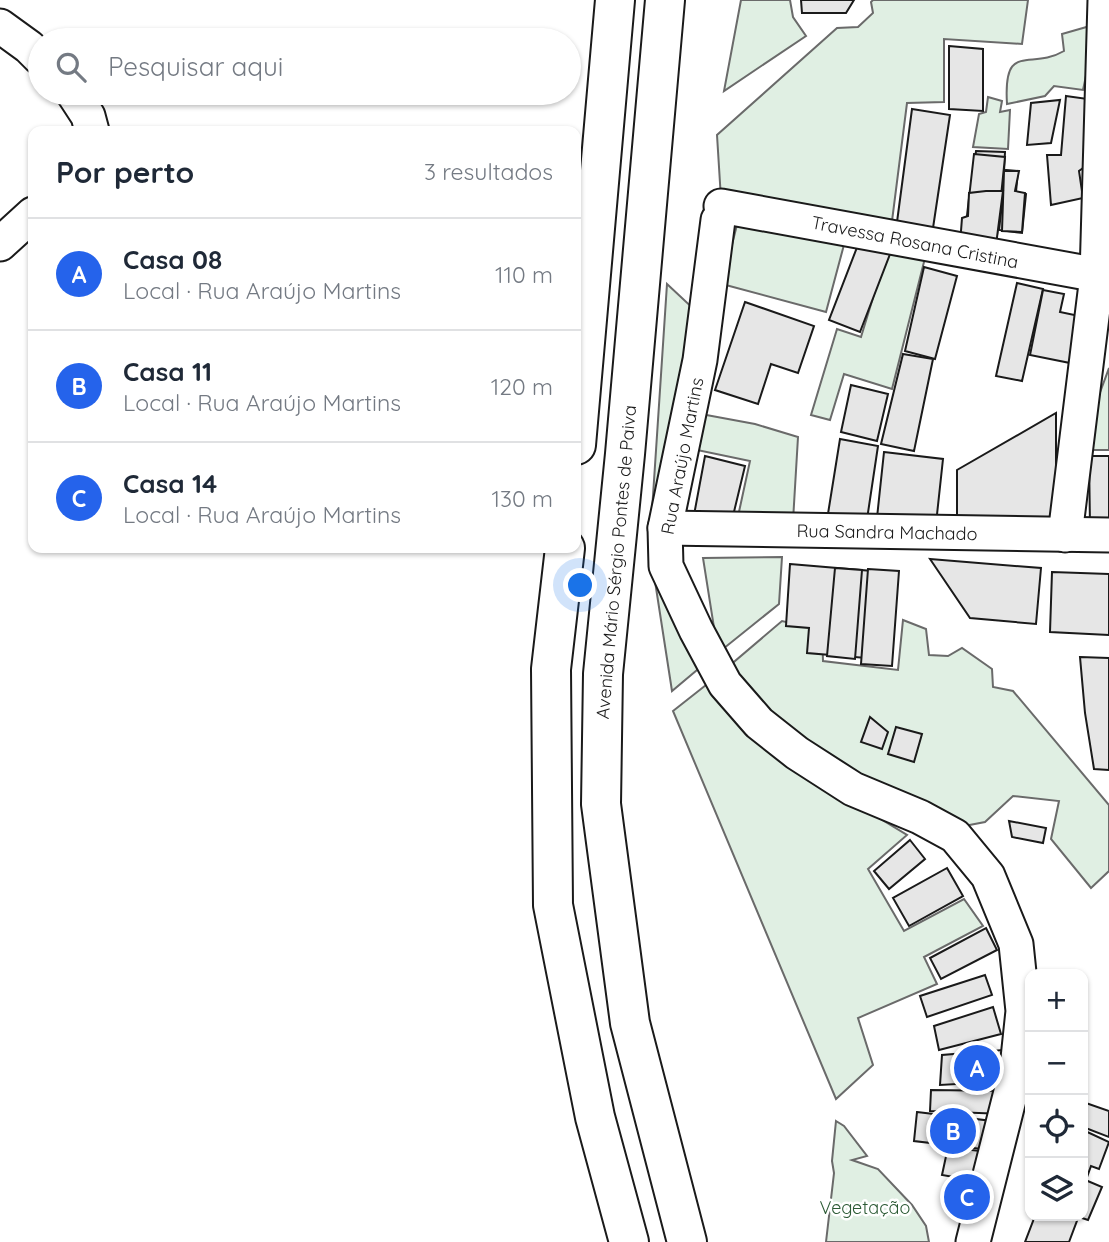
<!DOCTYPE html>
<html lang="pt">
<meta charset="utf-8">
<style>
:root{--surface:#fff;--page:#f6f6f7;--text:#1f2937;--muted:#747a83;--line:#e0e1e3;--accent:#2563eb}
body{margin:0;font-family:Quicksand,sans-serif;background:var(--page);color:var(--text)}
.controls{position:absolute;right:21px;bottom:21px;display:grid;overflow:hidden;border-radius:14px;box-shadow:0 2px 5px #0004}
.controls button{width:63px;height:63px;display:grid;place-items:center;padding:0;border:0;border-bottom:2px solid var(--line);background:var(--surface);color:var(--text);font:35px sans-serif}
.you{position:absolute;left:581px;top:586px;width:24px;height:24px;margin:-18px;border:5px solid #fff;border-radius:50%;background:#1a73e8;box-shadow:0 0 0 10px #1a73e833}
.badge{display:grid;place-items:center;width:46px;height:46px;border-radius:50%;background:var(--accent);color:#fff;font-size:23px;font-weight:700}
.pin{position:absolute;translate:-50% -50%;border:4px solid #fff;box-shadow:0 2px 7px #0006}
.list{margin:0;padding:0;list-style:none}
h2{display:flex;justify-content:space-between;align-items:center;height:91px;margin:0;padding:0 28px;font-size:30px}
h2 small{font-size:23px;font-weight:400;color:var(--muted)}
.list li{display:grid;grid-template-columns:46px 1fr auto;gap:21px;align-items:center;box-sizing:border-box;height:112px;padding:0 28px;border-top:2px solid var(--line)}
.list b{display:block;font-size:26px;white-space:nowrap}
.list p{margin:0;font-size:23px;white-space:nowrap;color:var(--muted)}
.list em{font-size:23px;font-style:normal;color:var(--muted)}
.icon{flex:none;width:38px;height:38px;fill:none;stroke:currentColor;stroke-width:2;stroke-linecap:round;stroke-linejoin:round}
.map{position:relative;flex:none;width:1109px;height:1242px;overflow:hidden}
.search{position:absolute;background:var(--surface);box-shadow:0 2px 5px #0004;left:28px;top:28px;width:553px;height:77px;display:flex;align-items:center;gap:18px;box-sizing:border-box;padding:0 24px;border-radius:38px;color:var(--muted);font-size:26px}
.panel{position:absolute;background:var(--surface);box-shadow:0 2px 5px #0004;left:28px;top:126px;width:553px;height:427px;border-radius:14px}
.map>svg:first-child{display:block}
.green{fill:#e0efe3;stroke:#6a6a6a;stroke-width:2}
.building{fill:#e6e6e6;stroke:#1a1a1a;stroke-width:2}
.lines{fill:none;stroke-linecap:round;stroke-linejoin:round}
.street-casing{stroke:#1a1a1a;stroke-width:37}
.secondary-casing{stroke:#1a1a1a;stroke-width:42}
.street{stroke:#fff;stroke-width:33}
.secondary{stroke:#fff;stroke-width:38}
.labels{text-anchor:middle;dominant-baseline:central;stroke-width:5;stroke-linejoin:round;paint-order:stroke}
.street-label{font-size:18px;fill:#1a1a1a;stroke:#fff}
.park-label{font-size:18px;fill:#2b5a34;stroke:#fff}
</style>
<div class="map">
<svg width="1109" height="1242" viewBox="0 0 1109 1242">
<rect width="100%" height="100%" fill="#fff"/>
<g class="green">
<polygon points="741,0 790,0 793,17 806,36 724,91"/>
<polygon points="873,0 1028,0 1022,44 944,39 944,102 907,103 891,229 721,199 717,135 837,28 858,27 873,13 871,2"/>
<path d="M1097 24 1083 90 1054 86 1045 96 1007 104C1003 40 1030 71 1064 51L1062 34Z"/>
<polygon points="988,97 1002,101 1000,112 1010,110 1008,149 973,147 979,114 986,112"/>
<polygon points="740,213 845,241 826,312 722,284"/>
<polygon points="890,242 926,254 892,389 844,374 830,420 811,415 837,329 861,337"/>
<polygon points="667,284 697,312 651,526"/>
<polygon points="1109,368 1109,450 1091,450 1092,414"/>
<polygon points="701,414 755,424 798,437 793,521 737,521 750,461 697,450"/>
<polygon points="650,549 703,665 672,691"/>
<polygon points="782,557 779,604 718,653 703,558"/>
<polygon points="903,620 926,629 929,655 948,656 962,648 992,669 993,687 1013,691 1109,805 1109,871 1091,888 1051,839 1059,801 1013,796 985,822 954,828 763,718 728,667 782,621 822,630 823,661 898,670"/>
<polygon points="706,685 808,775 907,835 868,869 904,931 964,899 983,926 924,957 937,984 858,1018 873,1065 836,1099 673,711"/>
<polygon points="836,1121 844,1126 867,1156 852,1160 878,1169 912,1205 926,1226 929,1242 826,1242 834,1173 832,1161"/>
</g>
<g class="building">
<polygon points="801,0 854,0 846,13 802,13"/>
<polygon points="949,46 983,49 983,111 949,109"/>
<polygon points="1066,96 1095,100 1090,163 1079,171 1083,198 1051,205 1047,155 1061,155"/>
<polygon points="1060,100 1051,143 1027,145 1031,103"/>
<polygon points="912,109 950,115 933,228 897,222"/>
<polygon points="976,151 1005,152 1003,191 971,189"/>
<polygon points="974,154 1005,157 996,245 964,242"/>
<polygon points="1006,170 1018,171 1016,192 1026,194 1022,233 999,230"/>
<polygon points="1004,171 1019,171 1015,191 1025,193 1022,232 1002,231"/>
<polygon points="986,191 1003,191 996,245 960,244 962,218 968,216 969,193"/>
<polygon points="861,237 892,249 860,332 829,320"/>
<polygon points="924,267 957,276 935,359 905,351"/>
<polygon points="1017,283 1043,289 1022,381 996,376"/>
<polygon points="1043,290 1064,294 1060,312 1084,317 1075,364 1030,355"/>
<polygon points="745,302 814,326 798,373 771,364 758,404 715,390"/>
<polygon points="903,354 933,359 914,451 881,444"/>
<polygon points="851,385 888,394 877,441 841,432"/>
<polygon points="1056,413 1056,525 957,524 957,470"/>
<polygon points="840,439 878,446 866,526 827,520"/>
<polygon points="884,452 943,459 935,533 876,527"/>
<polygon points="705,456 745,466 733,516 694,515"/>
<polygon points="1089,456 1109,456 1109,526 1090,526"/>
<polygon points="930,559 1041,568 1036,624 970,618"/>
<polygon points="790,564 896,573 890,660 807,653 809,628 786,626"/>
<polygon points="835,568 862,570 855,659 827,656"/>
<polygon points="868,569 899,571 892,666 861,664"/>
<polygon points="1052,572 1109,574 1109,635 1050,632"/>
<polygon points="1080,657 1109,658 1109,770 1094,769 1085,713"/>
<polygon points="870,717 888,732 882,749 861,742"/>
<polygon points="896,727 922,734 914,762 888,754"/>
<polygon points="1009,821 1046,828 1043,843 1012,837"/>
<polygon points="910,840 925,859 889,889 874,871"/>
<polygon points="947,868 963,896 909,926 893,898"/>
<polygon points="986,928 997,950 941,979 930,958"/>
<polygon points="985,975 992,995 927,1017 920,996"/>
<polygon points="993,1007 1001,1034 939,1050 934,1026"/>
<polygon points="1015,1049 1010,1081 940,1085 942,1055"/>
<polygon points="931,1090 1008,1091 1003,1114 930,1111"/>
<polygon points="1083,1102 1109,1111 1109,1137 1083,1127"/>
<polygon points="917,1112 992,1121 990,1150 914,1141"/>
<polygon points="1083,1130 1109,1142 1099,1169 1091,1166 1087,1177 1083,1175"/>
<polygon points="948,1147 988,1152 983,1182 942,1175"/>
<polygon points="1083,1179 1102,1187 1088,1220 1076,1216 1083,1216"/>
<polygon points="966,1184 980,1189 970,1213 953,1205"/>
<polygon points="1035,1216 1072,1216 1078,1218 1069,1242 1025,1242"/>
</g>
<g class="lines">
<g class="street-casing">
<g id="street">
<polyline points="0,26 29,47 40,58"/>
<polyline points="73,93 88,116 92,131"/>
<polyline points="721,206 1109,277"/>
<polyline points="718,220 700,360 665,528 666,566 696,630 725,684 759,723 797,753 853,789 920,817 955,836 988,876 1016,944 1023,1011 1017,1068 973,1242"/>
<polyline points="0,244 33,214"/>
<polyline points="665,528 1109,535"/>
<polyline points="1065,535 1097,276 1105,0"/>
</g>
</g>
<g class="secondary-casing">
<g id="secondary">
<polyline points="665,0 625,454 603,674 601,804 630,1023 687,1242"/>
<polyline points="576,445 615,0"/>
<polyline points="565,548 551,669 553,905 595,1117 629,1242"/>
</g>
</g>
<use href="#street" class="street"/>
<use href="#secondary" class="secondary"/>
</g>
<g class="labels">
<g class="street-label">
<text transform="translate(915 242) rotate(11)">Travessa Rosana Cristina</text>
<text transform="translate(682 456) rotate(-79)">Rua Araújo Martins</text>
<text transform="translate(887 532) rotate(1)">Rua Sandra Machado</text>
<text transform="translate(616 562) rotate(-85)">Avenida Mário Sérgio Pontes de Paiva</text>
</g>
<g class="park-label">
<text x="865" y="1207">Vegetação</text>
</g>
</g>
</svg>
<div class="controls">
<button>+</button>
<button>−</button>
<button><svg class="icon" aria-label="locate" viewBox="0 0 24 24"><circle cx="12" cy="12" r="6"/><path d="M12 2v4M12 18v4M2 12h4M18 12h4"/></svg></button>
<button><svg class="icon" aria-label="layers" viewBox="0 0 24 24"><path d="M12 4l9 5-9 5-9-5zM3 14l9 5 9-5"/></svg></button>
</div>
<div class="you"></div>
<div class="pin badge" style="left:977px;top:1068px">A</div>
<div class="pin badge" style="left:953px;top:1131px">B</div>
<div class="pin badge" style="left:967px;top:1197px">C</div>
<div class="search"><svg class="icon" aria-label="search" viewBox="0 0 24 24"><circle cx="10" cy="10" r="6"/><path d="M15 15l6 6"/></svg>Pesquisar aqui</div>
<section class="panel">
<h2>Por perto<small>3 resultados</small></h2>
<ul class="list">
<li><span class="badge">A</span><div><b>Casa 08</b><p>Local · Rua Araújo Martins</p></div><em>110 m</em></li>
<li><span class="badge">B</span><div><b>Casa 11</b><p>Local · Rua Araújo Martins</p></div><em>120 m</em></li>
<li><span class="badge">C</span><div><b>Casa 14</b><p>Local · Rua Araújo Martins</p></div><em>130 m</em></li>
</ul>
</section>
</div>
